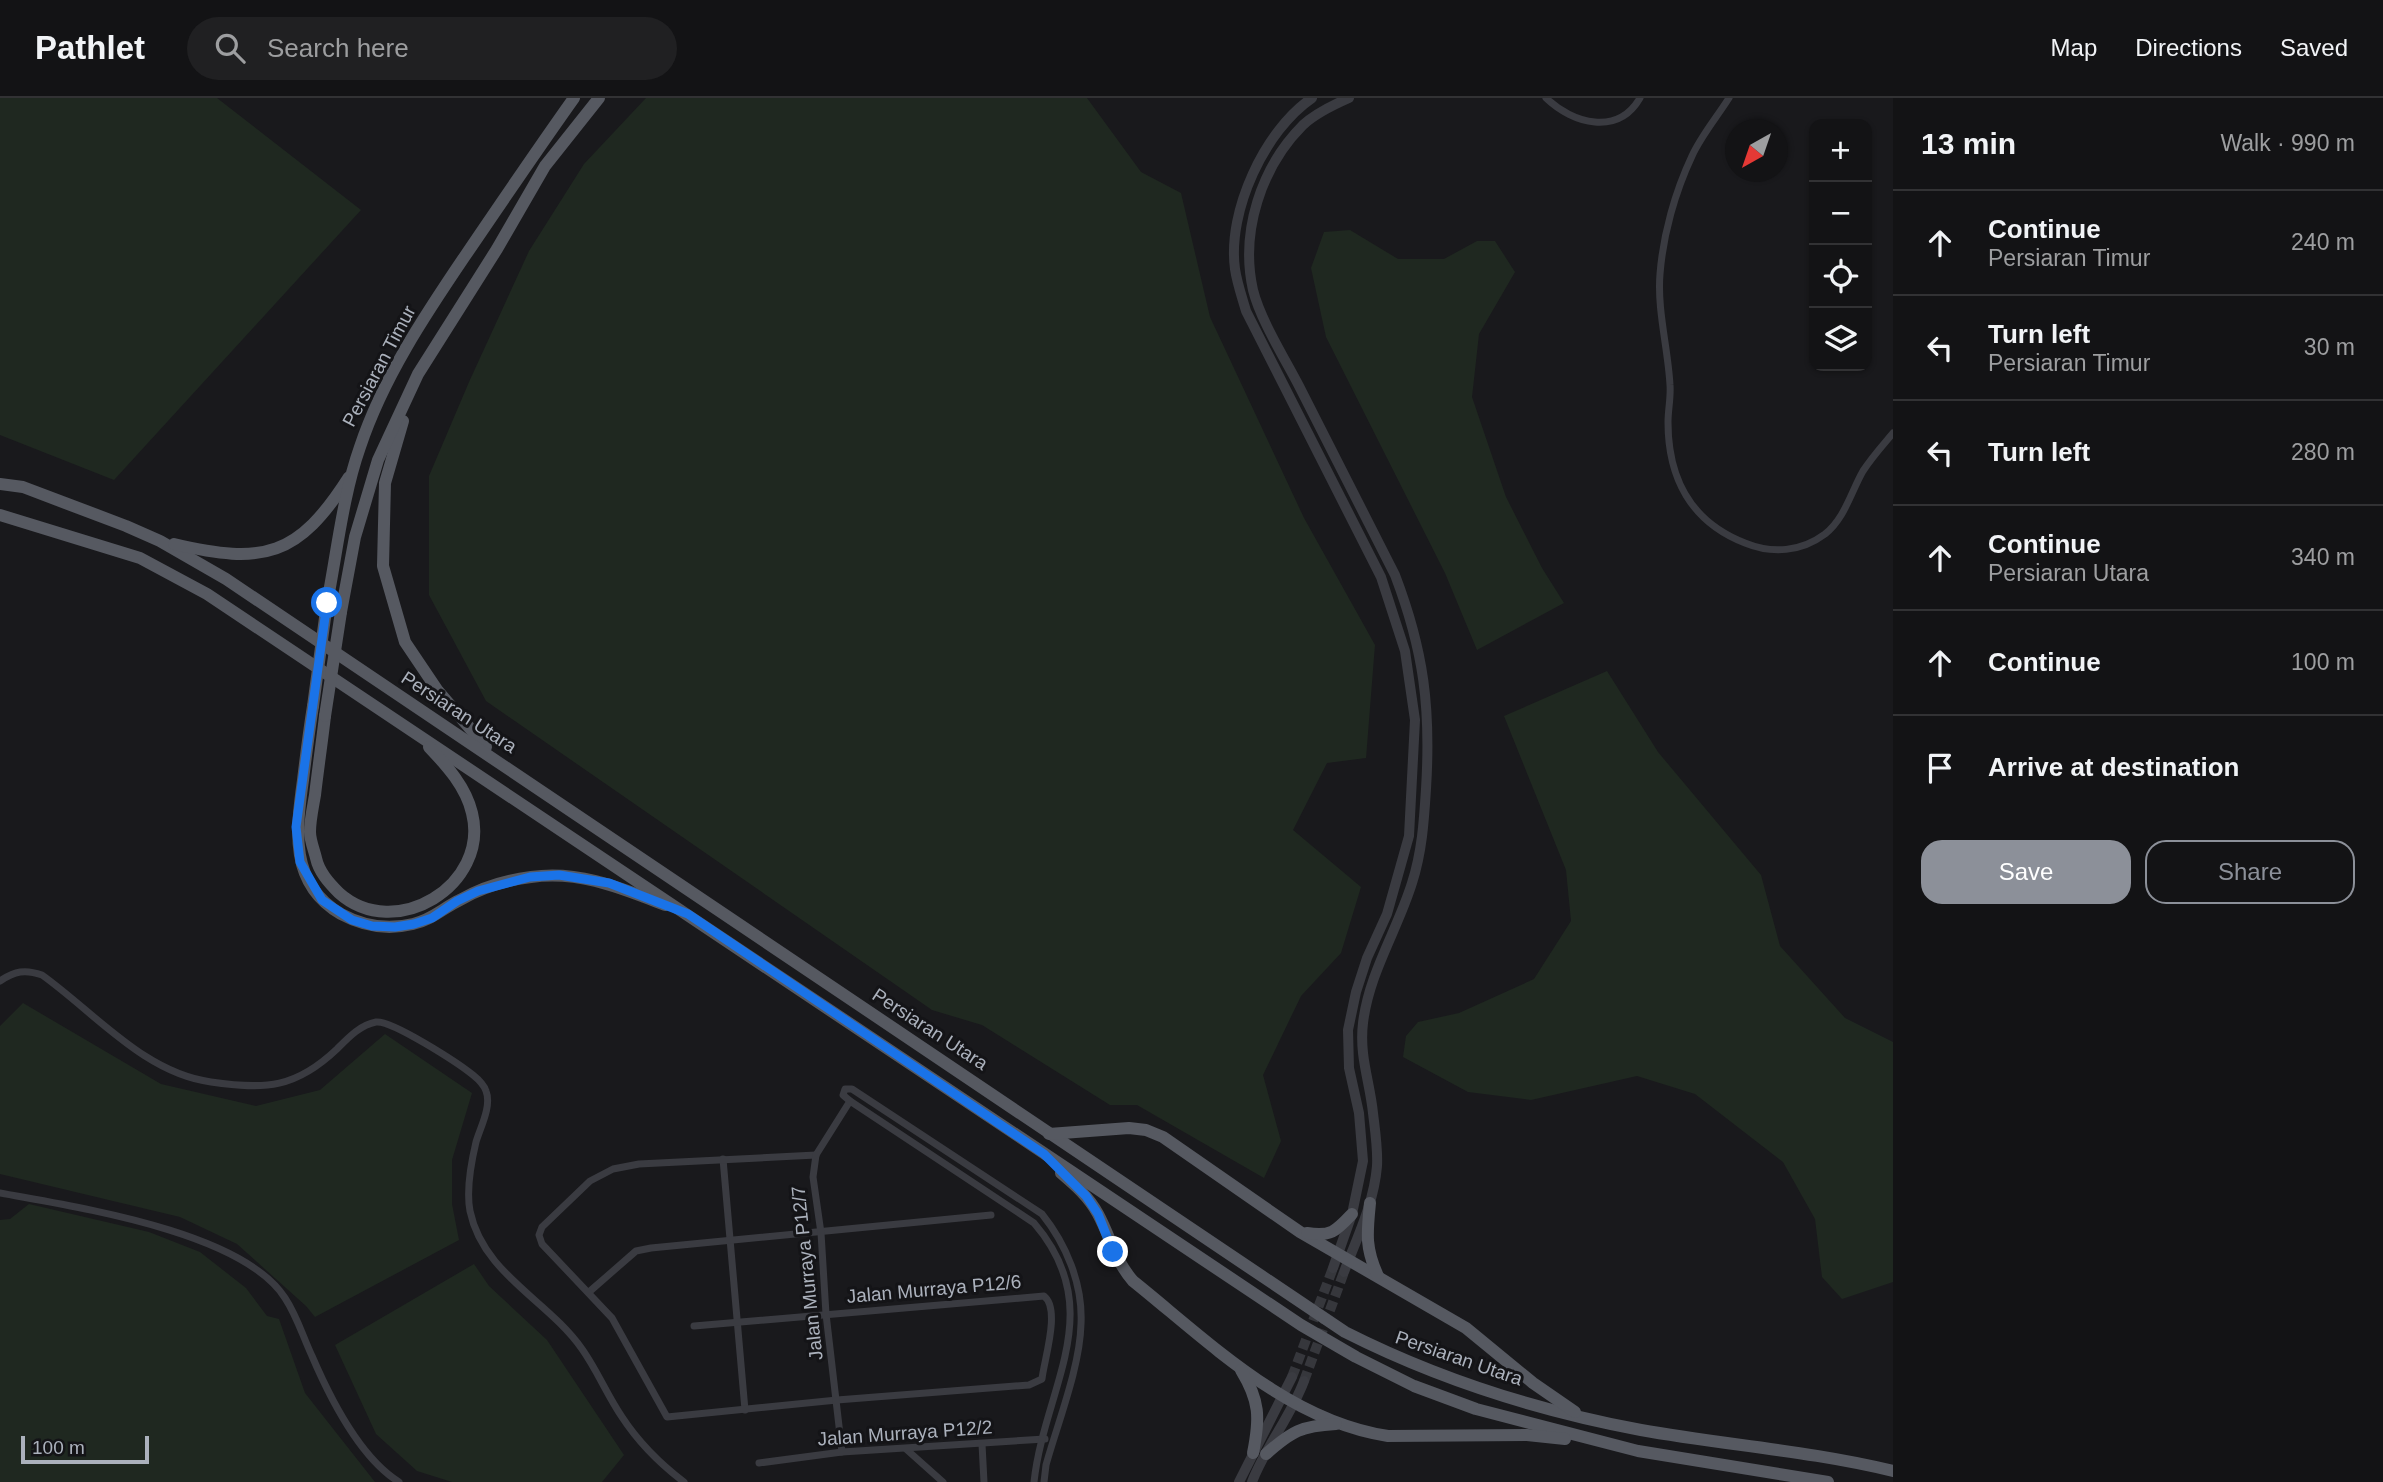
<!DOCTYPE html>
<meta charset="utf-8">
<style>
:root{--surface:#131315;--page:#202022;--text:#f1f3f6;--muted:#9d9ea0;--line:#323234;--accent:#8c9099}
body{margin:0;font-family:Arial,sans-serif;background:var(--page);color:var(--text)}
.controls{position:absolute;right:21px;top:21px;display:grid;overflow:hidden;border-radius:14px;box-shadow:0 2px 5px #0004}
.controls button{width:63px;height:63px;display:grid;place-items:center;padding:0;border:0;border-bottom:2px solid var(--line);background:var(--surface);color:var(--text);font:35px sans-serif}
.compass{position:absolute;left:1725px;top:21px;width:63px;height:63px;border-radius:50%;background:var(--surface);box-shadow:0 2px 5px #0004;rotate:220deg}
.scale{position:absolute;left:21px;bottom:18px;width:128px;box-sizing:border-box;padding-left:7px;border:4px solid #abb1bc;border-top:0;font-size:19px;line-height:24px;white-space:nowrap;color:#abb1bc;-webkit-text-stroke:5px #141417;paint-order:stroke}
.stop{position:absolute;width:21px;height:21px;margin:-16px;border:5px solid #1a73e8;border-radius:50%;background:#fff}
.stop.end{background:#1a73e8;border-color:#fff;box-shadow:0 2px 7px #0008}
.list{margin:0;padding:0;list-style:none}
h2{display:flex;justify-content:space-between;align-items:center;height:91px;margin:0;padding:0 28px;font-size:30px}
h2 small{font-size:23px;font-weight:400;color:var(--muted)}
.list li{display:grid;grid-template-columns:46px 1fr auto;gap:21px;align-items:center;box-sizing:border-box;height:105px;padding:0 28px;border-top:2px solid var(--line)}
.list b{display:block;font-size:26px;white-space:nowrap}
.list p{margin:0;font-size:23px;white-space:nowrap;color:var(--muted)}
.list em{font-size:23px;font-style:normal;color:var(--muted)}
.actions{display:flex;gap:14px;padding:21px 28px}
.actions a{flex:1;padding:16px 0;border:2px solid var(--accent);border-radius:21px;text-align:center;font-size:24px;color:var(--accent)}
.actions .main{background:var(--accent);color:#fff}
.icon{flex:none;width:38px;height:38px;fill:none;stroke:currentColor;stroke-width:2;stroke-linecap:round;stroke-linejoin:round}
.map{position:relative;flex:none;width:1893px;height:1384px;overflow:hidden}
header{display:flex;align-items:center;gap:42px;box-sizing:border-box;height:98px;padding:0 35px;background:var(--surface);border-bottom:2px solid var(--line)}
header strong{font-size:33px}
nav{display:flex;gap:38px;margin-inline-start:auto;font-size:24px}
.search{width:490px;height:63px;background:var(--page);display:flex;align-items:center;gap:18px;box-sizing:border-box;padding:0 24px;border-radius:38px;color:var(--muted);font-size:26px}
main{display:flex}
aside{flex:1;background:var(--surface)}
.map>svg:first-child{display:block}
.green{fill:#1f2820}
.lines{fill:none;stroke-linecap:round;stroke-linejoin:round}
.tertiary-tunnel{stroke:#36373c;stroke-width:10;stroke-dasharray:10 5;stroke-linecap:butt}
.minor{stroke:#3a3b41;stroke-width:7}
.tertiary{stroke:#3a3b41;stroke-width:10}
.primary{stroke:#565961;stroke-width:12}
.primary-bridge{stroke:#565961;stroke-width:12}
.route{stroke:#1a73e8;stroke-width:9}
.labels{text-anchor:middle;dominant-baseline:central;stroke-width:6;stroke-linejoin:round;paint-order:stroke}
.street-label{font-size:19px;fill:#abb1bc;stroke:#141417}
</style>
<header>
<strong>Pathlet</strong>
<div class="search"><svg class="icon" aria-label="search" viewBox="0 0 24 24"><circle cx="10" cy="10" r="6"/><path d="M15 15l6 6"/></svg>Search here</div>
<nav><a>Map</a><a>Directions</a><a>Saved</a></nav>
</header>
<main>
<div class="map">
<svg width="1893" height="1384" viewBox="0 0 1893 1384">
<rect width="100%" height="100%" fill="#19191c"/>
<g class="green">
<polygon points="0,0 217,0 361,112 114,382 0,337"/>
<polygon points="646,0 1087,0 1141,74 1181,95 1210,219 1304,420 1375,547 1366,660 1327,665 1293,732 1361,789 1341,855 1301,898 1263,977 1281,1043 1264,1080 1137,1007 1110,1007 982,927 932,912 486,603 429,497 429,378 469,284 529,153 584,66"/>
<polygon points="1350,132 1398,161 1444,161 1477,143 1495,143 1515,174 1479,236 1472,299 1506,399 1542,470 1564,505 1477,552 1445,475 1326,239 1311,170 1324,134"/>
<polygon points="1607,573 1658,654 1761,777 1780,848 1845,920 1893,944 1893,1184 1842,1201 1822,1179 1815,1121 1783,1064 1695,996 1637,978 1531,1002 1468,994 1403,959 1406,938 1418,924 1459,915 1534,881 1571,823 1566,772 1504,618"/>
<polygon points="23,905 161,986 256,1008 320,992 385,936 472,995 452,1062 452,1106 459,1142 315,1219 306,1208 237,1146 180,1119 0,1076 0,928"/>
<polygon points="29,1106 149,1134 200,1154 246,1190 267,1218 279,1221 305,1295 375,1384 0,1384 0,1122 10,1121"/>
<polygon points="474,1166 489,1188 547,1242 624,1357 602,1384 452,1384 417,1373 376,1336 335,1247"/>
</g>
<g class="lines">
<g class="tertiary-tunnel">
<polyline points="1292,1279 1333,1170"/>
<polyline points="1304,1283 1344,1174"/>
</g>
<g class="minor">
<path d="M1546 0C1573 26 1618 38 1640 0"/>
<path d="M1729 0C1717 19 1701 38 1692 58 1675 94 1663 137 1660 176 1657 212 1668 250 1670 287 1671 299 1668 312 1668 324 1668 380 1691 424 1745 445 1772 456 1801 454 1825 436 1845 420 1851 394 1863 373 1872 359 1883 347 1893 335"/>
<path d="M0 883C15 873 25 871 42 877 94 914 144 975 211 984 266 992 296 990 337 951 348 940 360 927 376 924 392 922 458 965 473 977 478 981 484 987 486 993 492 1008 480 1030 476 1044 471 1065 466 1092 470 1113 483 1176 548 1202 582 1251 597 1272 607 1297 622 1319 639 1345 659 1365 684 1384"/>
<polyline points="723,1061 745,1312"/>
<path d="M0 1095C75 1109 242 1133 285 1200 297 1218 303 1239 312 1258 330 1300 359 1359 399 1384"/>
<polyline points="589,1194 636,1153 651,1150 991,1117"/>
<path d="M694 1228 1044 1198C1061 1211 1044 1262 1042 1281L1029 1287 837 1302 667 1319 612 1220 542 1146 539 1137 542 1129 590 1083 613 1071 639 1066 816 1057"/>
<polyline points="982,1346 984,1384"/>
<polyline points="906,1351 943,1384"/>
<polyline points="842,1354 826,1216 821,1135 813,1079 816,1057 850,1003"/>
<polyline points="759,1365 842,1354 1045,1341"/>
<path d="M1034 1384C1044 1290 1110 1213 1034 1125L850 1003 843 997 845 991H852L1042 1116C1066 1146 1083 1186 1081 1226 1080 1269 1058 1324 1046 1367L1044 1384"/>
</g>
<g class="tertiary">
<path d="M1312 0C1265 32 1227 113 1235 171 1237 185 1242 199 1246 213L1381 479 1405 553 1415 622 1409 738 1387 816 1367 860 1356 894 1348 932 1349 970 1359 1015 1363 1063 1352 1116 1333 1170"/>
<path d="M1344 1174C1357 1140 1374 1105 1377 1068 1378 1051 1375 1032 1373 1015 1370 984 1359 958 1363 925 1369 875 1397 833 1412 785 1422 754 1424 723 1426 691 1431 610 1424 553 1395 477 1363 414 1331 351 1299 288 1285 261 1260 221 1253 192 1240 134 1261 69 1303 27 1316 15 1333 7 1349 0"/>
<polyline points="1239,1384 1292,1279"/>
<path d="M1252 1384C1266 1348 1291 1318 1304 1283"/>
</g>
<g class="primary">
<polyline points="403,323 385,385 383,468 405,544 438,593 486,649"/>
<path d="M0 386 23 389 126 428 160 443 226 481 1345 1234C1438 1281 1539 1313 1641 1332 1725 1347 1811 1353 1893 1373"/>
<polyline points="0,417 140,460 207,496 1301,1227 1356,1259 1414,1288 1476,1311 1638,1353 1828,1384"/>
<path d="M174 446C264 467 298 459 349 379"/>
<path d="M327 505C337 454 343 397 360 349 383 280 425 217 465 158 501 105 537 52 574 0"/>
<polyline points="341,514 355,439 378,362 418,276 497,151 545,68 599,0"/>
<path d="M313 608C309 633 306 657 303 682 296 732 289 786 341 816 363 828 388 832 413 826 432 822 443 810 460 802 481 790 507 782 531 779 579 772 621 790 665 807"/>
<path d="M325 618C322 644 318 671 315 697 313 709 310 722 310 734 310 742 314 752 316 760 319 774 329 785 339 795 395 845 490 787 472 715 466 689 447 668 429 649"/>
<polyline points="1049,1036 1129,1030 1146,1032 1163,1039 1300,1134 1466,1230 1533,1285 1575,1314"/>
<path d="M1061 1075C1075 1087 1089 1099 1098 1116 1111 1140 1114 1161 1133 1183 1209 1244 1288 1323 1388 1338L1527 1337 1565 1341"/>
<path d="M1370 1105C1367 1135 1365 1150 1378 1178"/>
<path d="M1307 1135C1331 1139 1336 1133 1352 1116"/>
<path d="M1241 1272C1260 1303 1260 1320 1253 1355"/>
<path d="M1266 1356C1292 1333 1301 1328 1336 1326"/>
</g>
<g class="primary-bridge">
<polyline points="313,608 327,505"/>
<polyline points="325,618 341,514"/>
</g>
</g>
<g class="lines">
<polyline class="route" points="327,505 296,729 300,764 322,802 352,822 372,828 395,829 414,826 432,820 457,803 478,793 530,779 559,777 609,785 688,816 1044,1056 1086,1098 1098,1116 1113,1154"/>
</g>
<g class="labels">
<g class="street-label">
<text transform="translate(379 268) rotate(-62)">Persiaran Timur</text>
<text transform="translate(459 614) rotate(33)">Persiaran Utara</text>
<text transform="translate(930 931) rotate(33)">Persiaran Utara</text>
<text transform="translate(807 1175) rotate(-96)">Jalan Murraya P12/7</text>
<text transform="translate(934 1191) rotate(-5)">Jalan Murraya P12/6</text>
<text transform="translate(1459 1260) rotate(19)">Persiaran Utara</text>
<text transform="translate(905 1335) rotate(-4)">Jalan Murraya P12/2</text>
</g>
</g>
</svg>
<div class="controls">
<button>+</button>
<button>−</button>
<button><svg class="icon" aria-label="locate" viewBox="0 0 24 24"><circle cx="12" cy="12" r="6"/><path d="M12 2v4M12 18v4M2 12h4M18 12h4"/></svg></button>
<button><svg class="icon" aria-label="layers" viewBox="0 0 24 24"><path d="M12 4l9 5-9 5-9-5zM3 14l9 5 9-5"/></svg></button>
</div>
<svg class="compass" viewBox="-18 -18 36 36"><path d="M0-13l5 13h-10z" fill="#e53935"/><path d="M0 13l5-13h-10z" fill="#9d9ea0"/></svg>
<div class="scale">100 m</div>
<div class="stop" style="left:327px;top:505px"></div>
<div class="stop end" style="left:1113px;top:1154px"></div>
</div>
<aside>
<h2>13 min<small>Walk · 990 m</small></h2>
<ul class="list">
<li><svg class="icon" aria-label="ahead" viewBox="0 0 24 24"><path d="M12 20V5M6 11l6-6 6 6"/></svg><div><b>Continue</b><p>Persiaran Timur</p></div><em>240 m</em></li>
<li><svg class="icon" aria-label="left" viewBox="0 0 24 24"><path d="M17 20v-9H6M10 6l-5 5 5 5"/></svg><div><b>Turn left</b><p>Persiaran Timur</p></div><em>30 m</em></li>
<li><svg class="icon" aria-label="left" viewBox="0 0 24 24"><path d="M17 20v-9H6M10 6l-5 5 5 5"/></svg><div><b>Turn left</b></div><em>280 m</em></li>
<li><svg class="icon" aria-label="ahead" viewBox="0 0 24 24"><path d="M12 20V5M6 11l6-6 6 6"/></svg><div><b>Continue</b><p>Persiaran Utara</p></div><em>340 m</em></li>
<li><svg class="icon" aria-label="ahead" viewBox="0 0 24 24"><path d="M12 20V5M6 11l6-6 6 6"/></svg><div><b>Continue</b></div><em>100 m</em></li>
<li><svg class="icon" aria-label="arrive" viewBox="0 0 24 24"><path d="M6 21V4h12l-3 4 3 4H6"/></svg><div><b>Arrive at destination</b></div></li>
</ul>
<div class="actions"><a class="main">Save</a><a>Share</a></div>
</aside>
</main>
